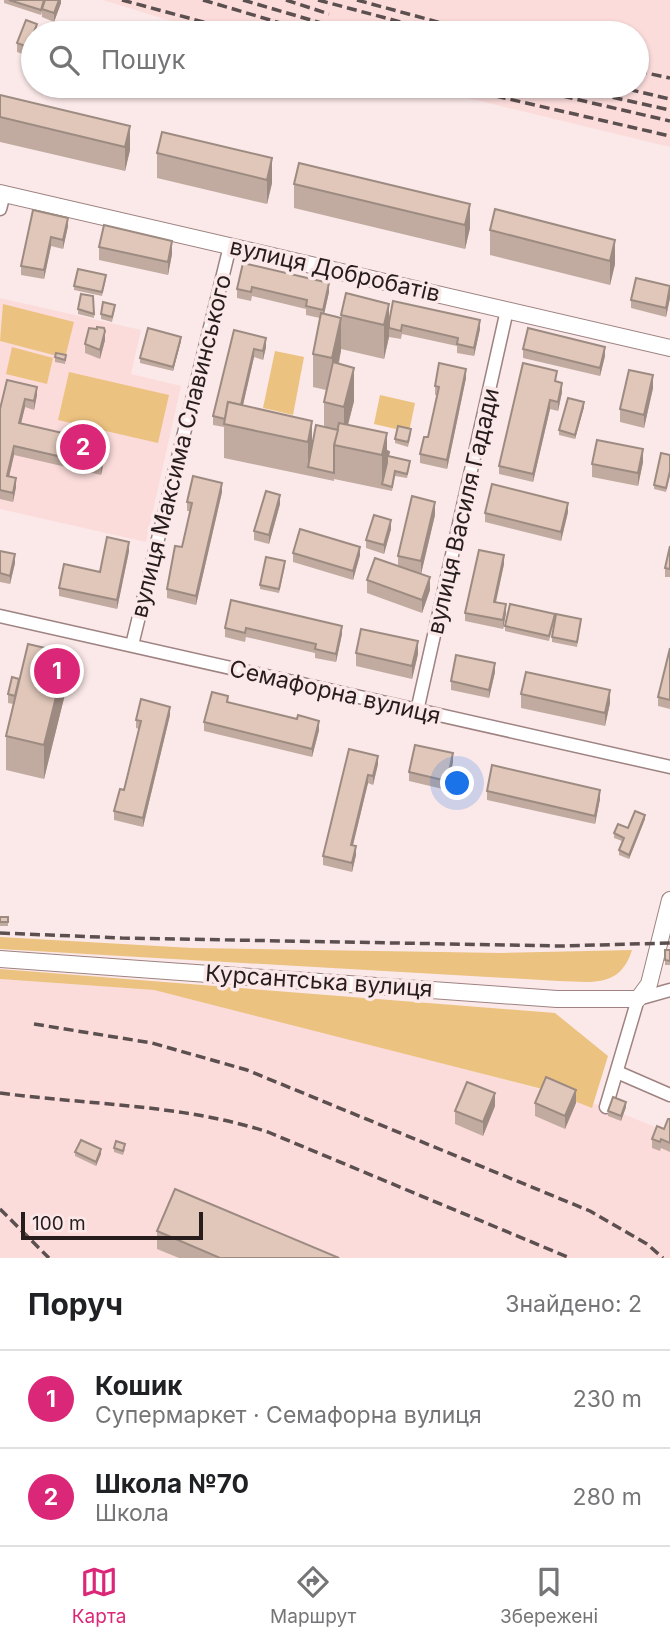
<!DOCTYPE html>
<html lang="uk">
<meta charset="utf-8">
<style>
:root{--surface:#fff;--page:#f2f2f2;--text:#202124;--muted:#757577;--line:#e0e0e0;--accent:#db2777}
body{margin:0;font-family:Inter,sans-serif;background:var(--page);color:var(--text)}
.scale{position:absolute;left:21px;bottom:18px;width:182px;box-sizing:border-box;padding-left:7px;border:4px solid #281d1d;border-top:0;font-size:19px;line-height:24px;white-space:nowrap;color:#281d1d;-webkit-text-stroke:5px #fbe8e8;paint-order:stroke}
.you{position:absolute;left:458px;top:784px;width:24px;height:24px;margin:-18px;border:5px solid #fff;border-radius:50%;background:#1a73e8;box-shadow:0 0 0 10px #1a73e833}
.badge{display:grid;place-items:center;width:46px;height:46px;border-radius:50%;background:var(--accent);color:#fff;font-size:23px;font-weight:700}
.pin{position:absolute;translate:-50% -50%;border:4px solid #fff;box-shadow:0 2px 7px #0006}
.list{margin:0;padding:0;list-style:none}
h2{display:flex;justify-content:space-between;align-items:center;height:91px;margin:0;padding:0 28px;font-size:30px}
h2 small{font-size:23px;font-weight:400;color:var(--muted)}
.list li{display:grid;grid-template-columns:46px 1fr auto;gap:21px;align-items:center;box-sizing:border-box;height:98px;padding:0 28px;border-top:2px solid var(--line)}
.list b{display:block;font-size:26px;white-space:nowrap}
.list p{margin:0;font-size:23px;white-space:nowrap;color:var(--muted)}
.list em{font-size:23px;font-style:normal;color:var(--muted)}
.icon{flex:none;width:38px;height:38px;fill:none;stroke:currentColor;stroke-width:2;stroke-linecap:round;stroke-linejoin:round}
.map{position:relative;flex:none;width:670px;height:1258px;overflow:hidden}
.search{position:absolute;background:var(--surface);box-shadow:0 2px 5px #0004;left:21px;right:21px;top:21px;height:77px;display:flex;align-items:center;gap:18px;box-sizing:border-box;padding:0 24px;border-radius:38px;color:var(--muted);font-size:26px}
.sheet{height:287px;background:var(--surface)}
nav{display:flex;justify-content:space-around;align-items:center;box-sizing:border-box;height:98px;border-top:2px solid var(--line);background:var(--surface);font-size:19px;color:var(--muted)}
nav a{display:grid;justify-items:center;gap:4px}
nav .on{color:var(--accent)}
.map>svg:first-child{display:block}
.built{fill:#fbdcdb}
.green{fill:#ecc280}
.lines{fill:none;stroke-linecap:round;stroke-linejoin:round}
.minor-casing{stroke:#9e8382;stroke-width:15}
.tertiary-casing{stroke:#9e8382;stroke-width:18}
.minor{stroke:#fff;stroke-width:12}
.tertiary{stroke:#fff;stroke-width:16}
.rail{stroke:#5c4f4f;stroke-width:3.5;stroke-dasharray:10 5;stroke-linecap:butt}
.wall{fill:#c1aba0}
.shaded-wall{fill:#9d8b82}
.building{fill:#e0c7ba;stroke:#9d8b82;stroke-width:2}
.labels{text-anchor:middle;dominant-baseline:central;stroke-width:7;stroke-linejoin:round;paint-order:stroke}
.street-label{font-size:23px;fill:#281d1d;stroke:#fbe8e8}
</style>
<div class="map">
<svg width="670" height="1258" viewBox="0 0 670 1258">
<rect width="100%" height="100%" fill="#fbe8e8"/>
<g class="built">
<polygon points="103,0 670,0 670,147 418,86 637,86 637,33 210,33"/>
<polygon points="0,298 141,330 131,374 181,386 146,542 0,509"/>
<polygon points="0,979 154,990 336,1034 606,1107 670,1133 670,1258 0,1258"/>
</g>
<g class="green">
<polygon points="3,304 74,322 65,358 0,341"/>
<polygon points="12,347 53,358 47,384 6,374"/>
<polygon points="275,351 304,357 293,415 263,408"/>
<polygon points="69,372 169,395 158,443 58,420"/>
<polygon points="380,395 415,403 409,432 374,424"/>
<path d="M0 937 192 948 502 953 632 950C620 988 593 982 559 981L0 949Z"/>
<polygon points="0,969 555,1013 608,1056 592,1108 546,1090 154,990 0,979"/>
</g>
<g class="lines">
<g class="minor-casing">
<g id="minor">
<polyline points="0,209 4,194"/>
<polyline points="0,616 670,767"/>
<polyline points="132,645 230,246"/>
<polyline points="417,711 507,310"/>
<polyline points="617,1072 670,1095"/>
<polyline points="606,1107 638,999 670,990"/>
</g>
</g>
<g class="tertiary-casing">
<g id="tertiary">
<polyline points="0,193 670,348"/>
<polyline points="0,959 557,999 638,999 649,984 670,900"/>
</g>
</g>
<use href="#minor" class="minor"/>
<use href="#tertiary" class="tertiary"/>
<g class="rail">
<polyline points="122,0 244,33"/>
<polyline points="203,0 314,33"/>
<polyline points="243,0 355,33"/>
<polyline points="286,0 329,14"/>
<polyline points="318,0 442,33"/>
<polyline points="357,0 478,33"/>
<polyline points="637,71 670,78"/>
<polyline points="452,86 670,136"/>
<polyline points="519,86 670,121"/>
<polyline points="614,86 670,99"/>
<polyline points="598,94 670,110"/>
<polyline points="0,933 122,938 561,946 670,943"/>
<polyline points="34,1024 152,1043 247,1070 590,1211 647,1244 663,1258"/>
<path d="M0 1093C90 1105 181 1104 268 1132L570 1258"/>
<polyline points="0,1209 49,1258"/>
</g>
</g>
<g class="wall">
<polygon points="4,0 61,0 61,3 54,22 42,17 42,12 41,15 4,3"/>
<polygon points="26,20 37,24 37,33 33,33 33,42 28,56 17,52 17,43"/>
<polygon points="0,95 130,126 130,150 125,171 0,142"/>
<polygon points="157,153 272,158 272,183 267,204 157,178"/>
<polygon points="294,184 470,204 470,228 465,249 294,208"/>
<polygon points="33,210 68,226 63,249 51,246 44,279 21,275 21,266"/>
<polygon points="490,230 615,240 615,264 610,285 490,255"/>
<polygon points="99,247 172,254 168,275 99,260"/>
<polygon points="243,263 329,292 324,314 341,318 341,315 389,322 480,329 474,356 457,353 457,346 402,334 401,339 389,337 384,359 341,349 339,364 354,401 348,425 387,451 389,456 410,465 407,478 395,476 392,491 334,479 334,481 224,458 224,427 213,425 213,416 234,330 266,347 263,360 254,357 243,405 312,445 324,427 324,402 326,390 313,387 313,354 320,318 306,315 306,309 252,296 251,301 237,298 237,289"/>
<polygon points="106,279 102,296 74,290 74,286"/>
<polygon points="670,286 670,298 666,317 631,308 631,300"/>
<polygon points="93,296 94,318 78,314 78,309"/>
<polygon points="115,309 112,322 101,319 101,314"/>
<polygon points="105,340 100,359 85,353 85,344"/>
<polygon points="181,341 173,371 140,363 140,358"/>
<polygon points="523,349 605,356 600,376 523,358"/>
<polygon points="55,357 66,359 65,364 55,362"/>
<polygon points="466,378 447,469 420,463 420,454 428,437 437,395 435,395 435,386"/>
<polygon points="7,380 37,395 34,410 25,407 21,423 106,451 101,475 14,455 9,477 16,487 13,502 0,499 0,409"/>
<polygon points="556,382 562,392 558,411 550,409 533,482 499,474 499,466"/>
<polygon points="653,388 644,428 620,422 620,409"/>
<polygon points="584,407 575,439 559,435 559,430"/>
<polygon points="411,434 408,447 395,443 395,439"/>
<polygon points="670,455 670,476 666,492 654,489 654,485"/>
<polygon points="643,462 638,486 592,477 592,464"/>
<polygon points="222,492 196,605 167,598 167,589 182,547 190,511 187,511 187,502"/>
<polygon points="280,504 269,544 254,540 254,531"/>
<polygon points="568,512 561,541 485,522 485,513"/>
<polygon points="435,515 421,574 430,590 422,613 367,593 367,580 398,566 398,556"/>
<polygon points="391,529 384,554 366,548 366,540"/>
<polygon points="670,546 670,577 665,577 665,568"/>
<polygon points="0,551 15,563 10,584 0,582"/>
<polygon points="129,551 117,609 59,596 59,588 100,572"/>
<polygon points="293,553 360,555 353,580 293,562"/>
<polygon points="504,564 496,602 506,613 503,629 465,621 465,613"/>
<polygon points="285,566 279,593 260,589 260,585"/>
<polygon points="231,600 342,634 336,662 315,658 315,653 246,637 245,642 225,637 225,628"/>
<polygon points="555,619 549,641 505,631 505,626"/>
<polygon points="581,623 577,647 552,642 552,637"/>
<polygon points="670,648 670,709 658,706 658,697"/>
<polygon points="356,653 418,654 412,679 356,666"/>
<polygon points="67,661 78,668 75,680 67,678 67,686 44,779 6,770 6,736 13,704 8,703 8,694 19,679"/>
<polygon points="495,672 489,698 451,690 451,681"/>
<polygon points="521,694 610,703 605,726 521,708"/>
<polygon points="228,702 297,719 319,730 312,757 204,731 204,722"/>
<polygon points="170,715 143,827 114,820 114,811 124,790 139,729 136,728 136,720"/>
<polygon points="349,749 378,764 373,785 368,783 353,845 356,855 352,872 323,865 323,856"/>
<polygon points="453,762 447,790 409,781 409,772"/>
<polygon points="487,791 600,799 595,824 487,800"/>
<polygon points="645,819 629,859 619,855 619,850 622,841 614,838 614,833 628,828"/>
<rect x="0" y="917" width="8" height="9"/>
<rect x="665" y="950" width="5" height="15"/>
<polygon points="535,1103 576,1103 565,1129 535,1116"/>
<polygon points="495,1106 483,1136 455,1124 455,1111"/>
<polygon points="626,1107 621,1121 608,1116 608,1111"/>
<polygon points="670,1119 670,1152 661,1148 660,1151 652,1148 652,1139 664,1129"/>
<polygon points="114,1148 125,1149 123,1155 114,1152"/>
<polygon points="75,1152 101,1154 96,1166 75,1156"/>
<polygon points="157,1231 339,1258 179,1258 157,1249"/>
</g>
<g class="shaded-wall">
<polygon points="59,0 61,0 61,3 54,22 54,13"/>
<polygon points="33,34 33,42 28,56 28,47"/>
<polygon points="130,126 130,150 125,171 125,147"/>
<polygon points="272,158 272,183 267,204 267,180"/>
<polygon points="470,204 470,228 465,249 465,225"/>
<polygon points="68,218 68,226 63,249 63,240"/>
<polygon points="51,237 51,246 44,279 44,270"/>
<polygon points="615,240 615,264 610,285 610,261"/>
<polygon points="172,241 172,254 168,275 168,262"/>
<polygon points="329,283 329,292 323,319 323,310"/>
<polygon points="670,289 670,298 666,317 666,308"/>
<polygon points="389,304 389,337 384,359 384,325"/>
<polygon points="341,318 341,351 332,391 332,358"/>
<polygon points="480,320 480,329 474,356 474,348"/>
<polygon points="105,331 105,340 100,359 100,350"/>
<polygon points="181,337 181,341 173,371 173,367"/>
<polygon points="266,338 266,347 263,360 263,351"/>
<polygon points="605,347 605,356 600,376 600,368"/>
<polygon points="254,349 254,357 240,418 240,409"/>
<polygon points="354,368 354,401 344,440 344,407"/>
<polygon points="466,369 466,378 447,469 447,460"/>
<polygon points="653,375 653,388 644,428 644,415"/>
<polygon points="562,383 562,392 558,411 558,402"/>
<polygon points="37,387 37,395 34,410 34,401"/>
<polygon points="25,399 25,407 19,432 19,423"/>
<polygon points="550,400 550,409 533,482 533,474"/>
<polygon points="584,402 584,407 575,439 575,435"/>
<polygon points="312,421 312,454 308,467 308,442"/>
<polygon points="387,433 387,467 382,484 382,489 382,455"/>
<polygon points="106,443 106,451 101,475 101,466"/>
<polygon points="14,446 14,455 7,485 7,476"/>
<polygon points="643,449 643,462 638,486 638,473"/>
<polygon points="16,478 16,487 13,502 13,493"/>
<polygon points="222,483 222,492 196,605 196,596"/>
<polygon points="280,495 280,504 269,544 269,535"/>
<polygon points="435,502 435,515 421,574 421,561"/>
<polygon points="568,503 568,512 561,541 561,532"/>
<polygon points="391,520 391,529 384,554 384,545"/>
<polygon points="129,542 129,551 117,609 117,600"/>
<polygon points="360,547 360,555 353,580 353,571"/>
<polygon points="15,554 15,563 10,584 10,576"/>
<polygon points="504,555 504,564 494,610 494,602"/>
<polygon points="430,577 430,590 422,613 422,600"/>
<polygon points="506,604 506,613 503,629 503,620"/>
<polygon points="342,626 342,634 336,662 336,654"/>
<polygon points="418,641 418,654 412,679 412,666"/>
<polygon points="67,653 67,686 44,779 44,745"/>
<polygon points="495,663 495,672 489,698 489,690"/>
<polygon points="610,690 610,703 605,726 605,713"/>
<polygon points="170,707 170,715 143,827 143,818"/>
<polygon points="319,721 319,730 312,757 312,749"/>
<polygon points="453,753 453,762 447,790 447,781"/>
<polygon points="378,756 378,764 373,785 373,776"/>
<polygon points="368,775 368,783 351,853 351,845"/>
<polygon points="600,790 600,799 595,824 595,816"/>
<polygon points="645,815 645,819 629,859 629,855"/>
<polygon points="356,846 356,855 352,872 352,863"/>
<polygon points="576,1090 576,1103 565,1129 565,1116"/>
<polygon points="495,1093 495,1106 483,1136 483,1122"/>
<polygon points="626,1102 626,1107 621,1121 621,1116"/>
<polygon points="101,1149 101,1154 96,1166 96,1162"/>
</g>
<g class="building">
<polygon points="9,0 44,0 41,10"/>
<polygon points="45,0 59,0 54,13 42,9"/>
<polygon points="26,20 37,24 28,47 17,43"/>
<polygon points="0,95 130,126 125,147 0,117"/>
<polygon points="162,132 272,158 267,180 157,153"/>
<polygon points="299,163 470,204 465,225 294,184"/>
<polygon points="495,209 615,240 610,261 490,230"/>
<polygon points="33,210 68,218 63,240 51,237 44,270 21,266"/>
<polygon points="104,225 172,241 168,262 99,247"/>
<polygon points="243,263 329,283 323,310 306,306 307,300 252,287 251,292 237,289"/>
<polygon points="78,269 106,275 102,292 74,286"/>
<polygon points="636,278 670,286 666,308 631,300"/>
<polygon points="346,293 389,304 384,325 341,315"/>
<polygon points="81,294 93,296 94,314 78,309"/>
<polygon points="393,301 480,320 474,348 457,344 458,338 402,325 401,331 389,328 389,322"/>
<polygon points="103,302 115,305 112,317 101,314"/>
<polygon points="321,313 341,318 332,358 313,354"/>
<polygon points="97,327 104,328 105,331 100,350 85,344 89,328 97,329"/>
<polygon points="148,328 181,337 173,367 140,358"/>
<polygon points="528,328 605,347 600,368 523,349"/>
<polygon points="234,330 266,338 263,351 254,349 241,405 228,402 225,419 213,416"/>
<polygon points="56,353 66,355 65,360 55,357"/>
<polygon points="333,362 354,368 344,407 324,402"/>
<polygon points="439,363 466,369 447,460 420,454 424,437 428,437 439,387 435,386"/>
<polygon points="523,363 557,371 555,381 562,383 558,402 550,400 533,474 499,466"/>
<polygon points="629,370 653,375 644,415 620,409"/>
<polygon points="7,380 37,387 34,401 25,399 19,423 106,443 101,466 14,446 7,476 16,478 13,493 0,490 0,409"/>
<polygon points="568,398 584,402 575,435 559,430"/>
<polygon points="228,402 312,421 308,442 224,424"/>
<polygon points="339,423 387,433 382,455 334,445"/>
<polygon points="316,425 338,430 334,445 334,473 308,467"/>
<polygon points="398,426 411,429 408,442 395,439"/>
<polygon points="597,440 643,449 638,473 592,464"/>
<polygon points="387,451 389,452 388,456 410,461 407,474 395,471 392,487 382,484 387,463"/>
<polygon points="661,453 670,455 670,471 666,488 654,485"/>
<polygon points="193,476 222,483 196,596 167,589 175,546 182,547 192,503 187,502"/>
<polygon points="492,484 568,503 561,532 485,513"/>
<polygon points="266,491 280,495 269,535 254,531"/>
<polygon points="412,496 435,502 421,561 398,556"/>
<polygon points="374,515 391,520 384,545 366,540"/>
<polygon points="300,529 360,547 353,571 293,553"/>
<polygon points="107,537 129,542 117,600 59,588 64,564 100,572"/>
<polygon points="670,546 670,569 665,568"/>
<polygon points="479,550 504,555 494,602 506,604 503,620 465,613"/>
<polygon points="0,551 15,554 10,576 0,573"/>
<polygon points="266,557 285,561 279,589 260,585"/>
<polygon points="375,558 430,577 422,600 367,580"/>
<polygon points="231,600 342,626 336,654 315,649 316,644 246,628 245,633 225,628"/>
<polygon points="510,604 555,614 549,636 505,626"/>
<polygon points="556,614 581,619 577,642 552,637"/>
<polygon points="361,629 418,641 412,666 356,653"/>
<polygon points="28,644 67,653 44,745 6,736"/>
<polygon points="670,648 670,700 658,697"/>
<polygon points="456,655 495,663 489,690 451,681"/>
<polygon points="67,661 78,663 75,676 67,674"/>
<polygon points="526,672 610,690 605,713 521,694"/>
<polygon points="12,677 19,679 15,696 8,694"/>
<polygon points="212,692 228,696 227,702 297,719 298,715 319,721 312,749 204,722"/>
<polygon points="141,699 170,707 143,818 114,811 120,789 124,790 141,721 136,720"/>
<polygon points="415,745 453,753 447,781 409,772"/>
<polygon points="349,749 378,756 373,776 368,775 351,845 356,846 352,863 323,856"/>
<polygon points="492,765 600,790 595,816 487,791"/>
<polygon points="635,811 645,815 629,855 619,850 624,838 614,833 618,824 628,828"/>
<rect x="0" y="917" width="8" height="5"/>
<polygon points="665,950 670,950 670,961 665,960"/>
<polygon points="546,1077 576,1090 565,1116 535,1103"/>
<polygon points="467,1082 495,1093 483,1122 455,1111"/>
<polygon points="613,1097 626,1102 621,1116 608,1111"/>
<polygon points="668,1119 670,1119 670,1143 661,1139 660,1142 652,1139 657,1126 664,1129"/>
<polygon points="81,1140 101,1149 96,1162 75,1152"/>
<polygon points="116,1141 125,1144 123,1151 114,1148"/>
<polygon points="175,1189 339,1258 220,1258 157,1231"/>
</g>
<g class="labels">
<g class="street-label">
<text transform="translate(335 270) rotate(13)">вулиця Добробатів</text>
<text transform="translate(181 446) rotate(-76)">вулиця Максима Славинського</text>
<text transform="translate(463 511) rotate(-77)">вулиця Василя Гадади</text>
<text transform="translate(335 692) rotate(13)">Семафорна вулиця</text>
<text transform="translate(319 981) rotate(4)">Курсантська вулиця</text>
</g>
</g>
</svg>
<div class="scale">100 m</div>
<div class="you"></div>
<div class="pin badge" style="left:57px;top:671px">1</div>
<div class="pin badge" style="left:83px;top:447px">2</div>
<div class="search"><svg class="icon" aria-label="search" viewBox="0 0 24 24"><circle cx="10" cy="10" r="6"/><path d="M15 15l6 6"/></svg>Пошук</div>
</div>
<section class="sheet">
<h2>Поруч<small>Знайдено: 2</small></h2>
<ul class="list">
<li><span class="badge">1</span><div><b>Кошик</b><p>Супермаркет · Семафорна вулиця</p></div><em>230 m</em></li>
<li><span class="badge">2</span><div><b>Школа №70</b><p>Школа</p></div><em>280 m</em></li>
</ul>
</section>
<nav>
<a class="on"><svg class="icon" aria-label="map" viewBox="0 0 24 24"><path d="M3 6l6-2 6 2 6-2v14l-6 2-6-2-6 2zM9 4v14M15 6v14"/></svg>Карта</a>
<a><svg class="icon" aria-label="directions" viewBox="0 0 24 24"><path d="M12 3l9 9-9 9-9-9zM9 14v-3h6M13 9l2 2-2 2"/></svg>Маршрут</a>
<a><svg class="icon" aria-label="saved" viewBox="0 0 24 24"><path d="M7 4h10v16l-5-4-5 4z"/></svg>Збережені</a>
</nav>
